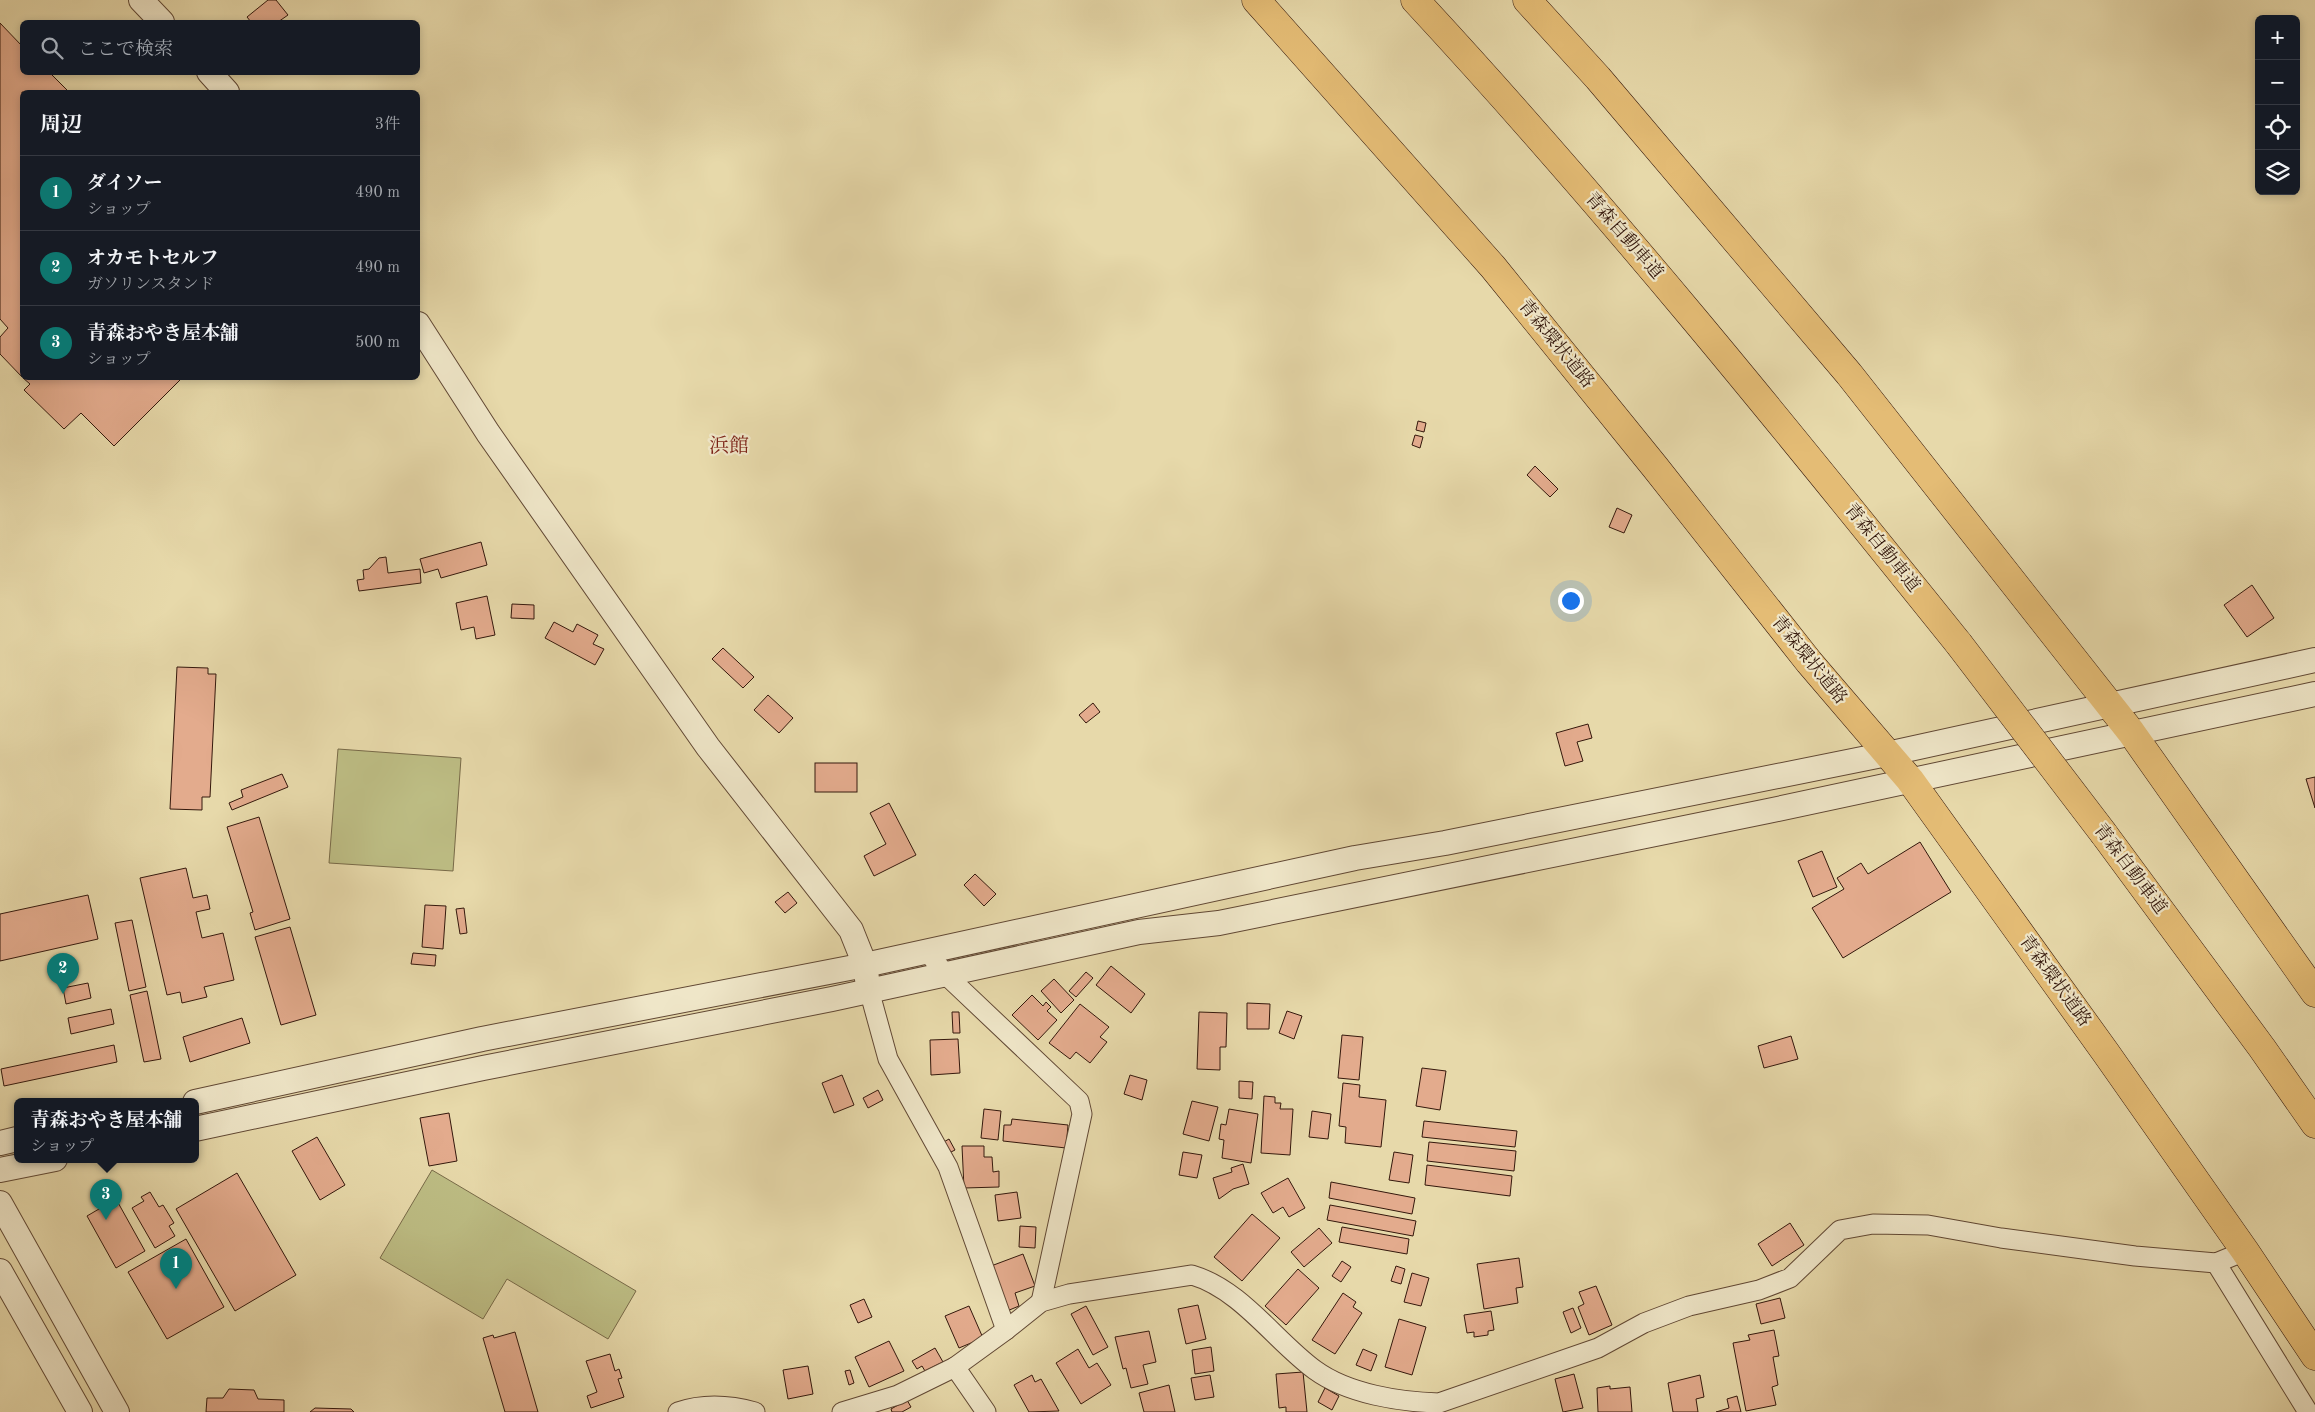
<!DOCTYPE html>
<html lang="ja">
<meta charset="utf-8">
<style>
:root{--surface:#171b24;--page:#20242c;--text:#f1f3f6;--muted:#9ea1a6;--line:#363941;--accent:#0f766e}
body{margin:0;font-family:"Old Standard TT","Noto Serif JP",serif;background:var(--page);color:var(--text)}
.controls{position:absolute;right:15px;top:15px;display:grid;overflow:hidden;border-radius:8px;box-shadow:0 2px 8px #0003}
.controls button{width:45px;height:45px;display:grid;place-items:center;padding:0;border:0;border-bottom:1px solid var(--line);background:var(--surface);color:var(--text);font:25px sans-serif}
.you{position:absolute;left:1570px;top:600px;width:18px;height:18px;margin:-12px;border:4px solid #fff;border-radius:50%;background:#1a73e8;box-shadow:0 0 0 8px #1a73e833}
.badge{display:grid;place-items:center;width:32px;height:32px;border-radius:50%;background:var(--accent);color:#fff;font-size:16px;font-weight:700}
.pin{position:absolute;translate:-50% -41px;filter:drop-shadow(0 1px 2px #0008)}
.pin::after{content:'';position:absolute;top:26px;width:18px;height:15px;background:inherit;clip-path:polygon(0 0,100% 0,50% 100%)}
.popup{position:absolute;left:14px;top:1098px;width:185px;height:65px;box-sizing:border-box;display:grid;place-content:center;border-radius:8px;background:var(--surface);filter:drop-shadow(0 1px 4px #0005);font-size:16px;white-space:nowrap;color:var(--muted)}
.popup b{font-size:19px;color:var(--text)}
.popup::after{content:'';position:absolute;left:50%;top:100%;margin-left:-10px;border:10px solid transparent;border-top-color:var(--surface)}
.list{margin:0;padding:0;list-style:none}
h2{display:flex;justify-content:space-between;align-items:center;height:65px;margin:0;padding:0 20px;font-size:21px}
h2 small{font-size:16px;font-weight:400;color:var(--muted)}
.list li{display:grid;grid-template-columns:32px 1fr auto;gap:15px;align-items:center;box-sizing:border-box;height:75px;padding:0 20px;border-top:1px solid var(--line)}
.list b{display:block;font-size:19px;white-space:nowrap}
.list p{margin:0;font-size:16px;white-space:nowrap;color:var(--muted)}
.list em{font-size:16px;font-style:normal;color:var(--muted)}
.icon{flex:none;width:28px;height:28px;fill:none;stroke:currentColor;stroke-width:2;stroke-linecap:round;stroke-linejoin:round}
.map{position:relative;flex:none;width:2315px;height:1412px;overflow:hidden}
.search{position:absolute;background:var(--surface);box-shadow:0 2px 8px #0003;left:20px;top:20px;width:400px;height:55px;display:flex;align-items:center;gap:12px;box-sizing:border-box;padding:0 18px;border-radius:8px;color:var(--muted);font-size:19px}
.panel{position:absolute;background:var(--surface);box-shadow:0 2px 8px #0003;left:20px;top:90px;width:400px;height:290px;border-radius:8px}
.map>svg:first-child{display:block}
.grass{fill:#bdbd84;stroke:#786a48}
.building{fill:#e3ab8d;stroke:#34180c}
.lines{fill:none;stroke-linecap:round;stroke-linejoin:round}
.minor-casing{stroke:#614834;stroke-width:21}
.tertiary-casing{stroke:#614834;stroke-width:26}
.trunk-casing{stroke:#34180c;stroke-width:29}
.motorway-casing{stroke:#34180c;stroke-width:29}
.minor{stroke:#efe6c8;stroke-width:19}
.tertiary{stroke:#efe6c8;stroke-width:24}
.trunk{stroke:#e4bc75;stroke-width:28}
.motorway{stroke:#e4bc75;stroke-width:28}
.motorway-bridge-casing{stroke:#34180c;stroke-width:29;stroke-linecap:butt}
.motorway-bridge{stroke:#e4bc75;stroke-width:28}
.labels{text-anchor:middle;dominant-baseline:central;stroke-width:4.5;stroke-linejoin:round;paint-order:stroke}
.street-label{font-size:18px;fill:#34180c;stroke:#efe6c8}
.quarter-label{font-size:20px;fill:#7a1f14;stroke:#efe6c8}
</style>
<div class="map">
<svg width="2315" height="1412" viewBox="0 0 2315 1412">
<rect width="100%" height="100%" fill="#e7d9aa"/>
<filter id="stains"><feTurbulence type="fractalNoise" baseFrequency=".004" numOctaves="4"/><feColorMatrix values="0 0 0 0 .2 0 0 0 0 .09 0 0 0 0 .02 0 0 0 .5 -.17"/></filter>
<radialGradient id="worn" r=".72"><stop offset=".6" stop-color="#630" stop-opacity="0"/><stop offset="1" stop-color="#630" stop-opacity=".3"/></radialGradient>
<g class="grass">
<polygon points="338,749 461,758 453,871 329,863"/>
<polygon points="432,1170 636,1291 608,1339 507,1279 483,1319 380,1258"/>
</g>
<g class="building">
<polygon points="268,0 276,0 288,15 278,22 251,22 247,17"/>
<polygon points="0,23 22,46 22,72 49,72 69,92 22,92 22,377 0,354 0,337 8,328 0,319"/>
<polygon points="23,378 182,378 114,446 81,413 64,429 24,390 30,384"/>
<polygon points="1418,421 1426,423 1424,432 1416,430"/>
<polygon points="1415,435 1423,437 1420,448 1412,445"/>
<polygon points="1535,466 1558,489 1550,497 1527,475"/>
<polygon points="1617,508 1632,515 1624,533 1609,527"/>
<polygon points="481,542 487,565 441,578 438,569 424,573 420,559"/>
<polygon points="386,557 388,573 420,569 421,583 359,591 357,580 364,579 363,570 369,569 379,558"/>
<polygon points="2252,585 2274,618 2247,637 2224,605"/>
<polygon points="487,596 495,635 476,639 474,627 461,630 456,603"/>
<polygon points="512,604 534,605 534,619 511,618"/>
<polygon points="554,622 573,632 577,624 598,635 593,644 604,649 595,665 545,638"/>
<polygon points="723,648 754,677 743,688 712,659"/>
<polygon points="177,667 208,668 208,674 216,674 210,797 202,797 202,810 170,809"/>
<polygon points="768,695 793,718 779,733 754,710"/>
<polygon points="1093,703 1100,712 1086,723 1079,715"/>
<polygon points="1588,724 1592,738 1577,742 1583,761 1565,766 1556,733"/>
<rect x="815" y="763" width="42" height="29"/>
<polygon points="282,774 288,787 232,810 229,803 243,797 241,790"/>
<polygon points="2315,777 2315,808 2306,779"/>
<polygon points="889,803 916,855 874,876 864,856 886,844 870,813"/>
<polygon points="259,817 290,919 255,930 250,913 253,912 227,827"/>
<polygon points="1920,842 1951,892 1843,958 1812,908 1844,889 1837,878 1861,863 1868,874"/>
<polygon points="1822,851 1837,887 1813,897 1798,861"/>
<polygon points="186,868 193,898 207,895 210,909 196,912 202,938 223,933 234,980 204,987 207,997 182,1003 180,992 167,995 140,878"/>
<polygon points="975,874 996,894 984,906 964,885"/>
<polygon points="788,892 797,903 785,913 775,902"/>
<polygon points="88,895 98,939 0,961 0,914"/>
<polygon points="425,905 446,906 443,949 422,947"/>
<polygon points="464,908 467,933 460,934 456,909"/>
<polygon points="132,920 146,987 129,991 115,923"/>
<polygon points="290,927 316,1015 281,1025 255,937"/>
<polygon points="413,953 436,955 435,966 411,964"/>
<polygon points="1111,966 1145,994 1131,1013 1096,985"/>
<polygon points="1086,972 1093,978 1076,997 1069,991"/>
<polygon points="1054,979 1074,1000 1061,1013 1041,991"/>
<polygon points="88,983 91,998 66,1004 63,988"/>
<polygon points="147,991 161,1059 144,1062 130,995"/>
<polygon points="1032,995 1043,1006 1046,1002 1051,1007 1047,1011 1057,1020 1038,1040 1012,1015"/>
<polygon points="1247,1003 1270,1004 1269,1029 1247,1029"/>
<polygon points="1080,1004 1109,1027 1100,1037 1107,1042 1090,1063 1076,1052 1070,1059 1049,1043"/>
<polygon points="111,1009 114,1024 71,1034 68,1018"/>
<polygon points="1287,1011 1302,1016 1294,1039 1279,1033"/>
<polygon points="952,1012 959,1012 960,1033 953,1033"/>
<polygon points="1199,1012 1227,1013 1226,1047 1220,1047 1220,1070 1197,1069"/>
<polygon points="242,1018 250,1043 190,1062 183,1037"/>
<polygon points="1342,1035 1363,1037 1359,1080 1338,1078"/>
<polygon points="1791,1036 1798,1059 1764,1068 1758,1046"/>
<polygon points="958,1039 960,1073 931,1075 930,1040"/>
<polygon points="114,1045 117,1062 4,1086 1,1069"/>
<polygon points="1422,1068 1446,1071 1440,1110 1416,1106"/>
<polygon points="842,1075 854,1105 834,1113 822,1083"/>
<polygon points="1130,1075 1147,1080 1142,1100 1124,1094"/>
<polygon points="1239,1081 1253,1082 1252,1099 1239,1098"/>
<polygon points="1343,1083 1360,1085 1359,1097 1386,1100 1381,1147 1345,1143 1346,1127 1339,1126"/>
<polygon points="878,1090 883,1100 868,1108 863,1098"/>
<polygon points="1264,1096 1275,1097 1275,1103 1281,1103 1280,1109 1293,1109 1290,1155 1261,1153"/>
<polygon points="1192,1101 1218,1107 1209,1141 1183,1134"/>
<polygon points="984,1109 1001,1111 998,1140 981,1138"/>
<polygon points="1229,1109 1258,1114 1251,1163 1222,1158 1224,1140 1219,1139 1221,1124 1226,1125"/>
<polygon points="1312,1111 1331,1114 1328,1139 1309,1137"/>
<polygon points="449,1113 457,1161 429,1166 420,1118"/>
<polygon points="1012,1119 1068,1125 1066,1148 1003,1141 1004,1125 1011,1125"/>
<polygon points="1424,1121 1517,1131 1515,1147 1422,1137"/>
<polygon points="317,1137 345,1185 320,1200 292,1151"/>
<polygon points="949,1139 955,1150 947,1154 942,1143"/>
<polygon points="1429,1142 1516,1151 1514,1171 1427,1161"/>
<polygon points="962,1146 984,1146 984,1157 992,1157 993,1172 999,1171 999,1187 964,1188"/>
<polygon points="1183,1152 1202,1155 1197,1178 1179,1175"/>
<polygon points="1394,1152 1413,1155 1409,1183 1389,1180"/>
<polygon points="1243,1164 1249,1184 1233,1189 1219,1199 1213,1178 1232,1172 1231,1168"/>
<polygon points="1427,1165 1512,1176 1510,1196 1425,1185"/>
<polygon points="237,1173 296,1275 235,1311 176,1209"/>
<polygon points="1288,1178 1305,1208 1289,1217 1283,1207 1273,1213 1261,1193"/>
<polygon points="1331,1182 1415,1198 1412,1214 1329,1198"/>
<polygon points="150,1192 159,1207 163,1205 174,1223 169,1226 175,1236 155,1248 132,1208 144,1201 141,1197"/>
<polygon points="1017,1192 1021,1218 998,1221 995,1195"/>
<polygon points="116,1199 145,1251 116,1268 87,1216"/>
<polygon points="1330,1205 1416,1221 1413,1236 1327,1220"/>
<polygon points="1252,1214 1280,1238 1242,1281 1214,1257"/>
<polygon points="1790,1223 1804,1245 1772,1266 1758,1244"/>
<polygon points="1020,1226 1036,1227 1035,1248 1019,1247"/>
<polygon points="1342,1227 1409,1239 1407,1254 1339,1242"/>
<polygon points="1319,1228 1332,1243 1304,1267 1291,1252"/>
<polygon points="186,1239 224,1307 167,1339 128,1272"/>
<polygon points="1023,1254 1035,1286 1015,1293 1019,1306 1007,1311 991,1266"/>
<polygon points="1519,1258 1523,1287 1516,1288 1518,1303 1484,1309 1477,1264"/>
<polygon points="1342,1261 1351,1267 1341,1282 1332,1276"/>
<polygon points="1396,1266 1405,1269 1401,1284 1391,1281"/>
<polygon points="1298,1269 1319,1288 1286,1325 1265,1306"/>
<polygon points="1412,1273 1429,1278 1421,1306 1404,1302"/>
<polygon points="1596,1286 1612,1325 1589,1335 1578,1307 1584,1304 1579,1292"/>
<polygon points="1343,1293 1356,1302 1353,1307 1362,1313 1335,1354 1312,1340"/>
<polygon points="1780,1298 1785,1318 1761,1324 1756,1304"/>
<polygon points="864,1299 872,1317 858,1323 850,1305"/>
<polygon points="1198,1305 1206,1339 1186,1344 1178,1309"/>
<polygon points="969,1306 983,1338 959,1348 945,1316"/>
<polygon points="1086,1306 1108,1347 1093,1355 1071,1314"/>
<polygon points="1573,1308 1581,1328 1571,1333 1563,1312"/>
<polygon points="1491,1311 1494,1330 1488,1331 1488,1335 1474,1337 1474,1332 1467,1333 1464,1315"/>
<polygon points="1399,1319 1426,1327 1412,1375 1385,1367"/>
<polygon points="1774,1330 1779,1356 1773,1357 1778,1385 1772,1387 1776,1405 1746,1411 1733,1343 1750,1340 1748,1335"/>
<polygon points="1149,1331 1156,1362 1143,1365 1148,1384 1131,1388 1126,1368 1123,1369 1115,1337"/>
<polygon points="515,1332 538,1412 505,1412 483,1338 493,1335 494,1338"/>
<polygon points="889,1341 904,1371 869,1387 855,1357"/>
<polygon points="1211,1347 1214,1371 1195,1374 1192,1350"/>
<polygon points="935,1348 943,1362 925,1371 922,1366 917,1369 912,1361"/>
<polygon points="1078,1349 1089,1368 1097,1363 1111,1385 1081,1404 1056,1363"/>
<polygon points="1363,1349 1377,1355 1371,1371 1356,1365"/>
<polygon points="610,1354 615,1371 619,1369 622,1378 618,1379 624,1397 591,1408 587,1396 597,1392 586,1361"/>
<polygon points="808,1366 813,1394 788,1399 783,1370"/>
<polygon points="850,1370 854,1383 849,1385 845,1371"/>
<polygon points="1303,1372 1307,1412 1286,1412 1286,1407 1279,1408 1276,1374"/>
<polygon points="1574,1374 1583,1408 1563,1412 1555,1379"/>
<polygon points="1032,1375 1035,1382 1041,1379 1059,1411 1029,1412 1014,1385"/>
<polygon points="1210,1375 1214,1397 1195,1400 1191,1378"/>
<polygon points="1700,1375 1704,1397 1696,1399 1698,1412 1673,1412 1668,1383"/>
<polygon points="1169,1385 1175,1412 1144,1412 1139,1393"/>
<polygon points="1610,1386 1610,1389 1630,1387 1632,1412 1598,1412 1597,1388"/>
<polygon points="1325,1388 1339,1396 1332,1410 1318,1402"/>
<polygon points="229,1389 254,1390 258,1399 284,1400 284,1412 206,1412 207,1398 223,1398"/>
<polygon points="1737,1396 1741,1412 1716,1412 1729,1408 1727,1399"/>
<polygon points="907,1400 911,1407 902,1412 892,1412 891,1409"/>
<polygon points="315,1408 351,1409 354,1412 310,1412"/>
</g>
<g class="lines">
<g class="minor-casing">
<g id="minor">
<polyline points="927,951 946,975 1079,1101 1082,1114 1041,1302"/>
<polyline points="869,990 888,1059 948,1167 1006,1330"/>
<polyline points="2216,1263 2308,1412"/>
<path d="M678 1412C704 1403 730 1405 755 1412"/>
<polyline points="842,1412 898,1395 955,1367"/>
<path d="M986 1412 955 1367 1006 1330 1041 1302 1069 1294 1192 1275C1242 1290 1275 1341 1315 1370 1348 1394 1400 1402 1439 1403L1598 1348 1644 1323 1689 1306 1759 1290 1790 1278 1840 1230 1873 1224 1928 1225 2001 1238 2135 1256 2216 1263 2245 1251"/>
</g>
</g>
<g class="tertiary-casing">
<g id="tertiary">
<polyline points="141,0 162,22"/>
<polyline points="209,72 227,92"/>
<polyline points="418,324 488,433 708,747 851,930 865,965 867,979"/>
<polyline points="195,1102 482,1039 865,965 1355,858 1445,843 1887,754 2315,660"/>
<polyline points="195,1129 483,1068 832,999 1139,932 1219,923 1768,811 2315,694"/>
<polyline points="0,1143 17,1139"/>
<polyline points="0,1170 55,1159"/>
<polyline points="0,1203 117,1412"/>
<polyline points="0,1271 80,1412"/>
</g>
</g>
<g class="trunk-casing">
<g id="trunk">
<polyline points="1256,0 1493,267 1655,467 1809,662 1910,780 2106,1053 2245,1251 2315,1356"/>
<polyline points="1527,0 1598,78 1849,374 2131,732 2315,993"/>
</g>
</g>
<g class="motorway-casing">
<g id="motorway">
<path d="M1415 0C1606 206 1783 425 1959 644"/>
<polyline points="2104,834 2262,1048 2315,1124"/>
</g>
</g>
<use href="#minor" class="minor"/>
<use href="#tertiary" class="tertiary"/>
<use href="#trunk" class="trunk"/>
<use href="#motorway" class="motorway"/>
<g class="motorway-bridge-casing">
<polyline id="motorway-bridge" points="1959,644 2104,834"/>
</g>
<use href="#motorway-bridge" class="motorway-bridge"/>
</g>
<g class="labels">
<g class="street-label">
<text transform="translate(1624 236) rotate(49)">青森自動車道</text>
<text transform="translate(1556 344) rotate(51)">青森環状道路</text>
<text transform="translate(1882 548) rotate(51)">青森自動車道</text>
<text transform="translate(1809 660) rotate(51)">青森環状道路</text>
<text transform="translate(2130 869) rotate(53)">青森自動車道</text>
<text transform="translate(2055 981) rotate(54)">青森環状道路</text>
</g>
<g class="quarter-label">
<text x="729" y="447">浜館</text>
</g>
</g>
<rect width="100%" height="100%" filter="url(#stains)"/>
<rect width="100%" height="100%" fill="url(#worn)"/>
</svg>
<div class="controls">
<button>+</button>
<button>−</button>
<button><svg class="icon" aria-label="locate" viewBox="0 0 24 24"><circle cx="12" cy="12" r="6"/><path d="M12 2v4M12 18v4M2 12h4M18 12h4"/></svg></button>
<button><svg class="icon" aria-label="layers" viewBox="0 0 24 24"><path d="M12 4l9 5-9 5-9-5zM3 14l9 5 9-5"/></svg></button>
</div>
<div class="you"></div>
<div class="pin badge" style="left:176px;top:1289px">1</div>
<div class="pin badge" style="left:63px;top:994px">2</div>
<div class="pin badge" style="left:106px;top:1220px">3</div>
<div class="popup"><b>青森おやき屋本舗</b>ショップ</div>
<div class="search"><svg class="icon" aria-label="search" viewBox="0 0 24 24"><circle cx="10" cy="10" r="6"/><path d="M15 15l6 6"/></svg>ここで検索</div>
<section class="panel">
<h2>周辺<small>3件</small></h2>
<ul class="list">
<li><span class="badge">1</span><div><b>ダイソー</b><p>ショップ</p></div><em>490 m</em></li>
<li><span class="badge">2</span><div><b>オカモトセルフ</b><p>ガソリンスタンド</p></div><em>490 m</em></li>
<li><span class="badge">3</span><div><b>青森おやき屋本舗</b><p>ショップ</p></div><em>500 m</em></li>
</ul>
</section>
</div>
